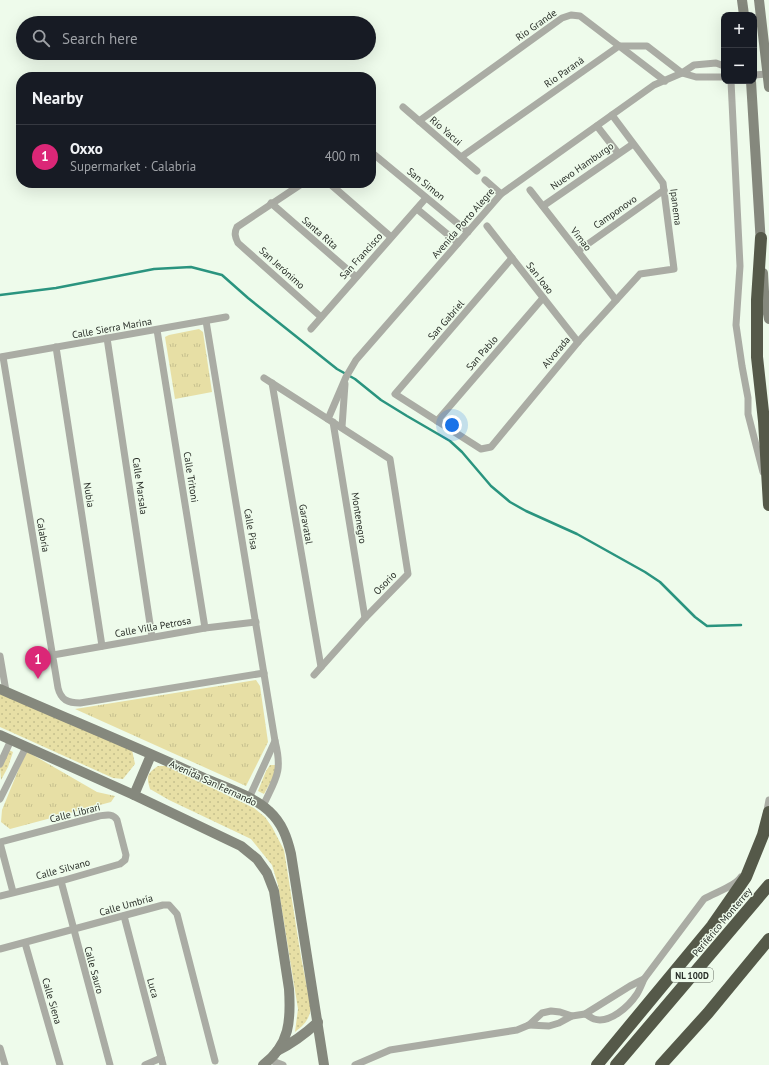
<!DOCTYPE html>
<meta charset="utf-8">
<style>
:root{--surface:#171b24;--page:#242831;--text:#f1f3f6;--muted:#9ea1a6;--line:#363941;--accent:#db2777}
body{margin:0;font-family:"PT Sans",sans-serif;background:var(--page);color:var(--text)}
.controls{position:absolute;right:12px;top:12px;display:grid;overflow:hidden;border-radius:8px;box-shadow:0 4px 16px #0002}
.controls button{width:36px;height:36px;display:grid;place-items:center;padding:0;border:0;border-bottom:1px solid var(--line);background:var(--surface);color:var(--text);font:20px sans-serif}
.you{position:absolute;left:452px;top:425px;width:14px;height:14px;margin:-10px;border:3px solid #fff;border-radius:50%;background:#1a73e8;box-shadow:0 0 0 6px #1a73e833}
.badge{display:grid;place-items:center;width:26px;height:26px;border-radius:50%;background:var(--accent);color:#fff;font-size:13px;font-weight:700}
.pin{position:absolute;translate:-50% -33px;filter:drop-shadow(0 1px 2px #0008)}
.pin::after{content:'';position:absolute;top:21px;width:14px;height:12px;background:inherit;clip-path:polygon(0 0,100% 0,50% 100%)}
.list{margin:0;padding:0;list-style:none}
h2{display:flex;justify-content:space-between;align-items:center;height:52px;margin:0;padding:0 16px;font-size:17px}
h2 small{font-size:13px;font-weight:400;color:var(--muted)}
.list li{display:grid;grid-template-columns:26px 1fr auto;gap:12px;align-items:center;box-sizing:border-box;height:64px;padding:0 16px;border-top:1px solid var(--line)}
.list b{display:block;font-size:15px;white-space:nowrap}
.list p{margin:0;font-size:13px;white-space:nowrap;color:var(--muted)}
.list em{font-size:13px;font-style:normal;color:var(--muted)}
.icon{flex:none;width:22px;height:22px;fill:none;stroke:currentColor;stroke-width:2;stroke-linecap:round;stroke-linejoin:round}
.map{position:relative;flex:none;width:769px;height:1065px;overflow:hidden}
.search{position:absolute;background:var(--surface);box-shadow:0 4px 16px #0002;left:16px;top:16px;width:360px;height:44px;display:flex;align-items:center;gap:10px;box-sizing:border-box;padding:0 14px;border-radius:22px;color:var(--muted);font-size:15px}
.panel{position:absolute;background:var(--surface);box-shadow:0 4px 16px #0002;left:16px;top:72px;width:360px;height:116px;border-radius:16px}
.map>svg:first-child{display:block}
.grass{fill:url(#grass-dots)}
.park{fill:url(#park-tufts)}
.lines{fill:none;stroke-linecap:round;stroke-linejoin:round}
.stream{stroke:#2a947f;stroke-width:2.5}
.street{stroke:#aaaca4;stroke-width:7}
.secondary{stroke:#85887d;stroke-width:10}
.highway{stroke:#555949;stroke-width:12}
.labels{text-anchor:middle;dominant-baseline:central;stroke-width:3;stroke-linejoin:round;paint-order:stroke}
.shield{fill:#eefbeb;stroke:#646c62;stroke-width:1}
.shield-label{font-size:9px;font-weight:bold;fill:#292e28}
.street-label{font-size:10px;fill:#292e28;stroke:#eefbeb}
</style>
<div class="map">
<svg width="769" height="1065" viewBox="0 0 769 1065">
<defs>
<pattern id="grass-dots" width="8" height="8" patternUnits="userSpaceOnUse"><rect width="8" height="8" fill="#e7dfa5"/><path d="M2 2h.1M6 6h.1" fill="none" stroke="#c6c08e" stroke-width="1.8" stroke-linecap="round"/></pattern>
<pattern id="park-tufts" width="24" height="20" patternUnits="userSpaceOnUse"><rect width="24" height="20" fill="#e7dfa5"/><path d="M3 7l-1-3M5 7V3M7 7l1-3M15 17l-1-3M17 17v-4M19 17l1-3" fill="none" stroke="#c6c08e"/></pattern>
</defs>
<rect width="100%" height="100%" fill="#eefbeb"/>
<g class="grass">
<polygon points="0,693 132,750 135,764 123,779 113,778 0,727"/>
<polygon points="9,750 13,752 8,767 1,780 0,767"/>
<polygon points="270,765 275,765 275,774 264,794 258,791 266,771"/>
<path d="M158 766H167L254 808 265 817 272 827 284 850 301 957 311 1008C309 1020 304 1025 295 1032L298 1009 278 885 272 865 251 839 169 800 150 789C146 776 147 774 158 766Z"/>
</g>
<g class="park">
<polygon points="199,329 203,332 212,392 175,399 165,337 169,335"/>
<polygon points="256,680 260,686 268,742 246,786 75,709"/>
<polygon points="26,751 97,792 115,796 111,802 10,829 1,822 2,810"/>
</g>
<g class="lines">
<polyline class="stream" points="0,295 56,288 154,269 191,267 222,275 248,298 337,369 355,379 381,400 407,416 450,441 462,452 491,486 510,502 526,511 577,534 645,572 660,582 695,617 707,626 741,625"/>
<g class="street">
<polyline points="754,75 767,74"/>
<polyline points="731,81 740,266 736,325 742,366 748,398 748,414 763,472"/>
<polyline points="403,107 477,171"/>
<polyline points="419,121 562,18 571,15 580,16 665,81"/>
<polyline points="597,126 618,153"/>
<polyline points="371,152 468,232"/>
<polyline points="461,157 619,46 647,46 682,73 696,77 724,77"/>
<polyline points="485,180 501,194"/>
<path d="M303 183 237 227C234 233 235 237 238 243L321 317"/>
<polyline points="329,183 391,237"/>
<polyline points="530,190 616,300"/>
<polyline points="271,203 356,277"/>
<polyline points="543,206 633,144"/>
<polyline points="417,209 458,243"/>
<polyline points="487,226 578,342"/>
<polyline points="578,251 664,190"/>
<polyline points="512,258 395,394 481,449 491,447 578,342 640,274 674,269 663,183 612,115"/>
<path d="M206 321 275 741C283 772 276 778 263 806"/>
<polyline points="311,329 426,198"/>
<polyline points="157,330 205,628"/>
<polyline points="107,338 152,637"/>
<polyline points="56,347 102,646"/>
<polyline points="0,357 226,317"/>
<path d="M3 357 58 688C61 700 68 703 80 703L264 673"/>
<polyline points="264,378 390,459 408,574 365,618 314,675"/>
<polyline points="272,383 321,667"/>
<polyline points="328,419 346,377 356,360 501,194 654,85 682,73 694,65 716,63 724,66"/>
<polyline points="437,421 543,298"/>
<polyline points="333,422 365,618"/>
<polyline points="342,427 345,384"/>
<polyline points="53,655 205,628 256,622"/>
<polyline points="0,656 6,691"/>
<polyline points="0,764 11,740"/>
<polyline points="249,798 275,741"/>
<polyline points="0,799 26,747"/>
<polyline points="766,816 769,800"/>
<path d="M0 842 99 816C106 815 113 813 117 820L126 855 125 860 120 864 61 881 0 896"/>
<polyline points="0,843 13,892"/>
<polyline points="61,881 110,1065"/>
<polyline points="124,916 163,1065"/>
<polyline points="25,943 60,1065"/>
<polyline points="0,949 163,905 169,905 177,914 215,1061"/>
<path d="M585 1014C588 1015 591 1018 594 1019 610 1024 629 1006 637 994 640 989 642 984 644 979L704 899C714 893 736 886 741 877"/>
<polyline points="529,1025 549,1026 559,1023 572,1016 585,1014 630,986 644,979"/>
<polyline points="0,1048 5,1065"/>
<polyline points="270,1060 283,1065"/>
<polyline points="145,1065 161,1058"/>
<polyline points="355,1065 390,1050 517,1030 529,1025 542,1013 551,1011 560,1012 572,1016"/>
</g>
<g class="secondary">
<polyline points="742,0 744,15"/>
<polyline points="759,0 769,87"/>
<polyline points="751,81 761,245"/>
<polyline points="763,273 764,292 769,319"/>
<path d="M0 689C68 719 137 747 204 778 223 786 255 797 269 811 282 823 287 837 291 854L324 1065"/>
<path d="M0 735 134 795 241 846 257 859 267 873 274 891 289 989C291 1020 290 1045 263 1065"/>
<polyline points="134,795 151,755"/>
<path d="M277 1051C293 1043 305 1034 318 1022"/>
</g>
<g class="highway">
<polyline points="761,238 757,300 757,357 764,421 769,505"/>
<polyline points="597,1065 712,926 746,877 763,835 769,812"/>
<polyline points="616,1065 769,885"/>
<polyline points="661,1065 708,1013 769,939"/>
</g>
</g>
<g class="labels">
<rect class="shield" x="671" y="968" width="42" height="14" rx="3"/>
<g class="shield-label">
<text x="692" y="975">NL 100D</text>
</g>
<g class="street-label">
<text transform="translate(536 25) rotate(-35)">Rio Grande</text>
<text transform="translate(564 72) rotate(-35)">Rio Paraná</text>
<text transform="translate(446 131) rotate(41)">Rio Yacui</text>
<text transform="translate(582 166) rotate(-35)">Nuevo Hamburgo</text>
<text transform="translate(426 184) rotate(39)">San Simon</text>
<text transform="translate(676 207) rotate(83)">Ipanema</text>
<text transform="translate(615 212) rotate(-35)">Camponovo</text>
<text transform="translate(463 223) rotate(-49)">Avenida Porto Alegre</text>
<text transform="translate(320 233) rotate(41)">Santa Rita</text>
<text transform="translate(581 239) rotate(52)">Vimao</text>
<text transform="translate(361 256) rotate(-48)">San Francisco</text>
<text transform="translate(282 268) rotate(42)">San Jerónimo</text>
<text transform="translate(540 278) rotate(52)">San Joao</text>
<text transform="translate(446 320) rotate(-49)">San Gabriel</text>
<text transform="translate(112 328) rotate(-10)">Calle Sierra Marina</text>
<text transform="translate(556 352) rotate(-50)">Alvorada</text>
<text transform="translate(482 353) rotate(-49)">San Pablo</text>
<text transform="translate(191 477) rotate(81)">Calle Tritoni</text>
<text transform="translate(140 486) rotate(82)">Calle Marsala</text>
<text transform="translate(89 495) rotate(81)">Nubia</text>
<text transform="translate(359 518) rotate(81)">Montenegro</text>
<text transform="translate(306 524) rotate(80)">Garavatal</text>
<text transform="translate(251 529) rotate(80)">Calle Pisa</text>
<text transform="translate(43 535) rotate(80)">Calabria</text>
<text transform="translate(385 583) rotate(-46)">Osorio</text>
<text transform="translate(153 627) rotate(-10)">Calle Villa Petrosa</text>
<text transform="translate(213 783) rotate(25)">Avenida San Fernando</text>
<text transform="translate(75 813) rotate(-14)">Calle Librari</text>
<text transform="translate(63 869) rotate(-15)">Calle Silvano</text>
<text transform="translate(126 905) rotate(-16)">Calle Umbría</text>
<text transform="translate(722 922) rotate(-50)">Periférico Monterrey</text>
<text transform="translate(94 970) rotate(75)">Calle Sauro</text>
<text transform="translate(153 988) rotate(75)">Luca</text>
<text transform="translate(52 1001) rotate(74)">Calle Siena</text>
</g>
</g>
</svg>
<div class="controls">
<button>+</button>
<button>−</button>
</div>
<div class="you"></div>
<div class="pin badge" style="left:38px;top:679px">1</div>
<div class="search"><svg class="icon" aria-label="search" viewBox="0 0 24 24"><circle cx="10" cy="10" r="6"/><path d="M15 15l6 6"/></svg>Search here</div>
<section class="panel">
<h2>Nearby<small></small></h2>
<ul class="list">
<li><span class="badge">1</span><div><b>Oxxo</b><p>Supermarket · Calabria</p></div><em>400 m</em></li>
</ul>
</section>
</div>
